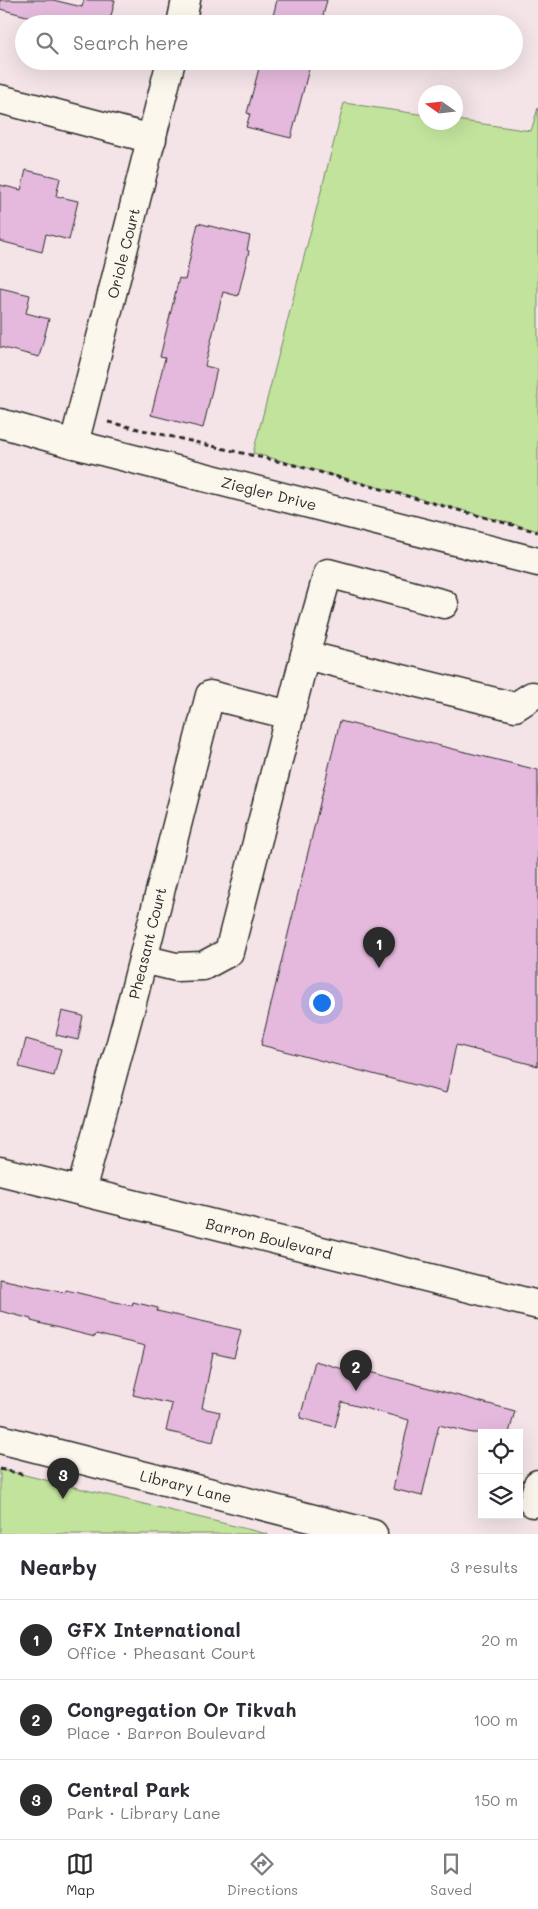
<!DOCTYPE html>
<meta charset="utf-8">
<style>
:root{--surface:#fff;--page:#f2f2f3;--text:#2b2b33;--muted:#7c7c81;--line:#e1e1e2;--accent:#2b2b2b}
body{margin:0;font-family:Mali,sans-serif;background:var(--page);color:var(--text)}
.controls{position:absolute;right:15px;bottom:15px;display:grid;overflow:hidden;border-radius:0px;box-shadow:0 5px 20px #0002}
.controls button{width:45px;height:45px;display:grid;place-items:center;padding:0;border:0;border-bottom:1px solid var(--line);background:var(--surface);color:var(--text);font:25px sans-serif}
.compass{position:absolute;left:418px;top:85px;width:45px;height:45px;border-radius:50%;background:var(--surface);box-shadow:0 5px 20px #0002;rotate:284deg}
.you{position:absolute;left:321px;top:1002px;width:18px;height:18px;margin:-12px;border:4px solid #fff;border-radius:50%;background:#1a73e8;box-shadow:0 0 0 8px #1a73e833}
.badge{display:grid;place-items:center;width:32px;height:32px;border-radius:50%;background:var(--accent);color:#fff;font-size:16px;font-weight:700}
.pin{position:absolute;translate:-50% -41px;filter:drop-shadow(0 1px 2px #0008)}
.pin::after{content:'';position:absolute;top:26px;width:18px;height:15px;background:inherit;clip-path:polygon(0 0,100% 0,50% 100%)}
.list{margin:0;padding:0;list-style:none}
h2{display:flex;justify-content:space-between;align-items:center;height:65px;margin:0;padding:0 20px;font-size:21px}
h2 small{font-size:16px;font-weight:400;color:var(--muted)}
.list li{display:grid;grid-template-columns:32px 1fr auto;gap:15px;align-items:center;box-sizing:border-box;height:80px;padding:0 20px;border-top:1px solid var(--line)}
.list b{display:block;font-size:19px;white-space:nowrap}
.list p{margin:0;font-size:16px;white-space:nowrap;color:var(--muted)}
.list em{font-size:16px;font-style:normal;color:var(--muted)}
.icon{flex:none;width:28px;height:28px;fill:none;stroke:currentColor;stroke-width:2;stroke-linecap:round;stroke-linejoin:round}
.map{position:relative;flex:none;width:538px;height:1534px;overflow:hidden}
.search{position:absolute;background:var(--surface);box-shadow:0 5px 20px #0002;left:15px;right:15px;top:15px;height:55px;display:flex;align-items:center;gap:12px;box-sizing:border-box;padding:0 18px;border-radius:28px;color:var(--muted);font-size:19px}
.sheet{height:305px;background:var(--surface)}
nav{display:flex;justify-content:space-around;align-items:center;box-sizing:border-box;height:70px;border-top:1px solid var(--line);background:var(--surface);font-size:14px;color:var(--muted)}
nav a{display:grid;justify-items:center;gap:2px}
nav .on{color:var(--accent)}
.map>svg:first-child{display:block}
.green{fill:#c1e39c;stroke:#768764}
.building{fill:#e5b9dd;stroke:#2b2b2b}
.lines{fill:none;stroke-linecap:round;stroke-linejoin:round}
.minor-casing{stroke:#2b2b2b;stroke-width:31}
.major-casing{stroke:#2b2b2b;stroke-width:31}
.path{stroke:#2b2b2b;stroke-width:3;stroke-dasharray:5 4;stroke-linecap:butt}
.minor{stroke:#fbf7ec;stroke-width:28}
.major{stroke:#fbf7ec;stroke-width:28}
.labels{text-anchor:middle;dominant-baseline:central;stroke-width:5;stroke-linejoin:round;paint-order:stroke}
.street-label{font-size:15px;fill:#2b2b2b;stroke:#fbf7ec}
</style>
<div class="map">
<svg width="538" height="1534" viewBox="0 0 538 1534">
<rect width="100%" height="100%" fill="#f4e4e8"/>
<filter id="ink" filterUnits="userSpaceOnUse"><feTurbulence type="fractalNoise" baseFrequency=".02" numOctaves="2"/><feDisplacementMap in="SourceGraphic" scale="10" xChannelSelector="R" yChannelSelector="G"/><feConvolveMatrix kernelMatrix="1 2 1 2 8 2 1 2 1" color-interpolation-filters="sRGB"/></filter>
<g filter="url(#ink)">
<g class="green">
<polygon points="344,103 425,115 426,122 456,122 456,120 531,131 538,108 538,531 253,453"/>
<polygon points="0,1469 251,1530 267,1534 0,1534"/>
</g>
<g class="building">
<polygon points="0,0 53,0 82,7 84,0 115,0 109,24 57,24 0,9"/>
<polygon points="277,0 327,0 321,24 271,24"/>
<polygon points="261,61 311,61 291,138 246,127 250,114 247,113"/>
<polygon points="26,170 60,178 56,196 78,201 69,240 46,234 42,252 0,241 0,185 21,190"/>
<polygon points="198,223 250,236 247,250 249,251 238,296 223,292 205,366 217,369 203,428 151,415 165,358 160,357 179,278 185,280"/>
<polygon points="0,288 30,295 26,313 49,319 39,357 0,347"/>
<polygon points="340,721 538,770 538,1066 456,1045 446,1093 261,1045"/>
<polygon points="62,1011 83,1016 78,1040 56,1035"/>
<polygon points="26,1039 61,1049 54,1076 19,1067"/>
<polygon points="0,1279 65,1293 66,1290 132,1306 133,1302 158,1308 157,1311 241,1330 234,1358 213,1353 202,1408 220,1412 213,1442 166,1431 172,1404 133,1395 145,1346 96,1334 95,1337 31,1321 31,1319 0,1311"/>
<polygon points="315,1361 350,1371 351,1367 515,1411 509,1433 472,1433 439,1425 422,1496 393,1489 409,1420 342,1402 335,1427 300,1418"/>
</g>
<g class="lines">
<g class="minor-casing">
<g id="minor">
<polyline points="181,24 186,0"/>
<polyline points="0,99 152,139"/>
<polyline points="0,423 74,444 538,562"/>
<polyline points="74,444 171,61"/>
<polyline points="305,655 328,573 444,604"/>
<polyline points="143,959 176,967 203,966 229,952 305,655 515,707 532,696"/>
<polyline points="81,1191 132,1002 210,695 290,715"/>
<polyline points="0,1439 373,1534"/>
<polyline points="533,1503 538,1484"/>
</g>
</g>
<g class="major-casing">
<polyline id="major" points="0,1171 538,1305"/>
</g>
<g class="path">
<polyline points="108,422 294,465 538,532"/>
<polyline points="0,1469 25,1475"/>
</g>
<use href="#minor" class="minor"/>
<use href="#major" class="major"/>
</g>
</g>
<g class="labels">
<g class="street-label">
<text transform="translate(123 253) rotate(-76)">Oriole Court</text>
<text transform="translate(269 493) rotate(14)">Ziegler Drive</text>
<text transform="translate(147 943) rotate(-76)">Pheasant Court</text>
<text transform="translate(269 1238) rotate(14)">Barron Boulevard</text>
<text transform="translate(186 1486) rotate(14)">Library Lane</text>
</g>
</g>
</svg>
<div class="controls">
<button><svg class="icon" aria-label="locate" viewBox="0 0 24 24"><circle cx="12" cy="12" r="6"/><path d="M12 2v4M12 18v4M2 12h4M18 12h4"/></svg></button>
<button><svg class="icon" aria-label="layers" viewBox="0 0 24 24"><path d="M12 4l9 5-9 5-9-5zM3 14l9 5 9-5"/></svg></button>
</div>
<svg class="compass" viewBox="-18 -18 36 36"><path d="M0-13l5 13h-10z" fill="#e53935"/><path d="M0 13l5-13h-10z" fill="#7c7c81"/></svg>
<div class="you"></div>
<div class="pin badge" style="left:379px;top:968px">1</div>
<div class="pin badge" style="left:356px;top:1391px">2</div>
<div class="pin badge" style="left:63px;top:1499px">3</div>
<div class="search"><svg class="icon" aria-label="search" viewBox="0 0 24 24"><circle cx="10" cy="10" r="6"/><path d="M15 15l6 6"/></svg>Search here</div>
</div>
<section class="sheet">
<h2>Nearby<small>3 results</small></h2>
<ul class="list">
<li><span class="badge">1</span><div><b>GFX International</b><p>Office · Pheasant Court</p></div><em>20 m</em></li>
<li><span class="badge">2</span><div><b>Congregation Or Tikvah</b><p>Place · Barron Boulevard</p></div><em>100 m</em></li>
<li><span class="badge">3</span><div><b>Central Park</b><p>Park · Library Lane</p></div><em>150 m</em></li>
</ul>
</section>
<nav>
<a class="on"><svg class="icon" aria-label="map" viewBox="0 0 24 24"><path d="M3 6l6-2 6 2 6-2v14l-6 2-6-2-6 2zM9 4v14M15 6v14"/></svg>Map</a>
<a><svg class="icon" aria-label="directions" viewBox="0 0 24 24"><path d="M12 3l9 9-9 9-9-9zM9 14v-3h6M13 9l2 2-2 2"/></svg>Directions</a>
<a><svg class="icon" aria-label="saved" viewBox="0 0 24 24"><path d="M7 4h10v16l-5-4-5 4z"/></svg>Saved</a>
</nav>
